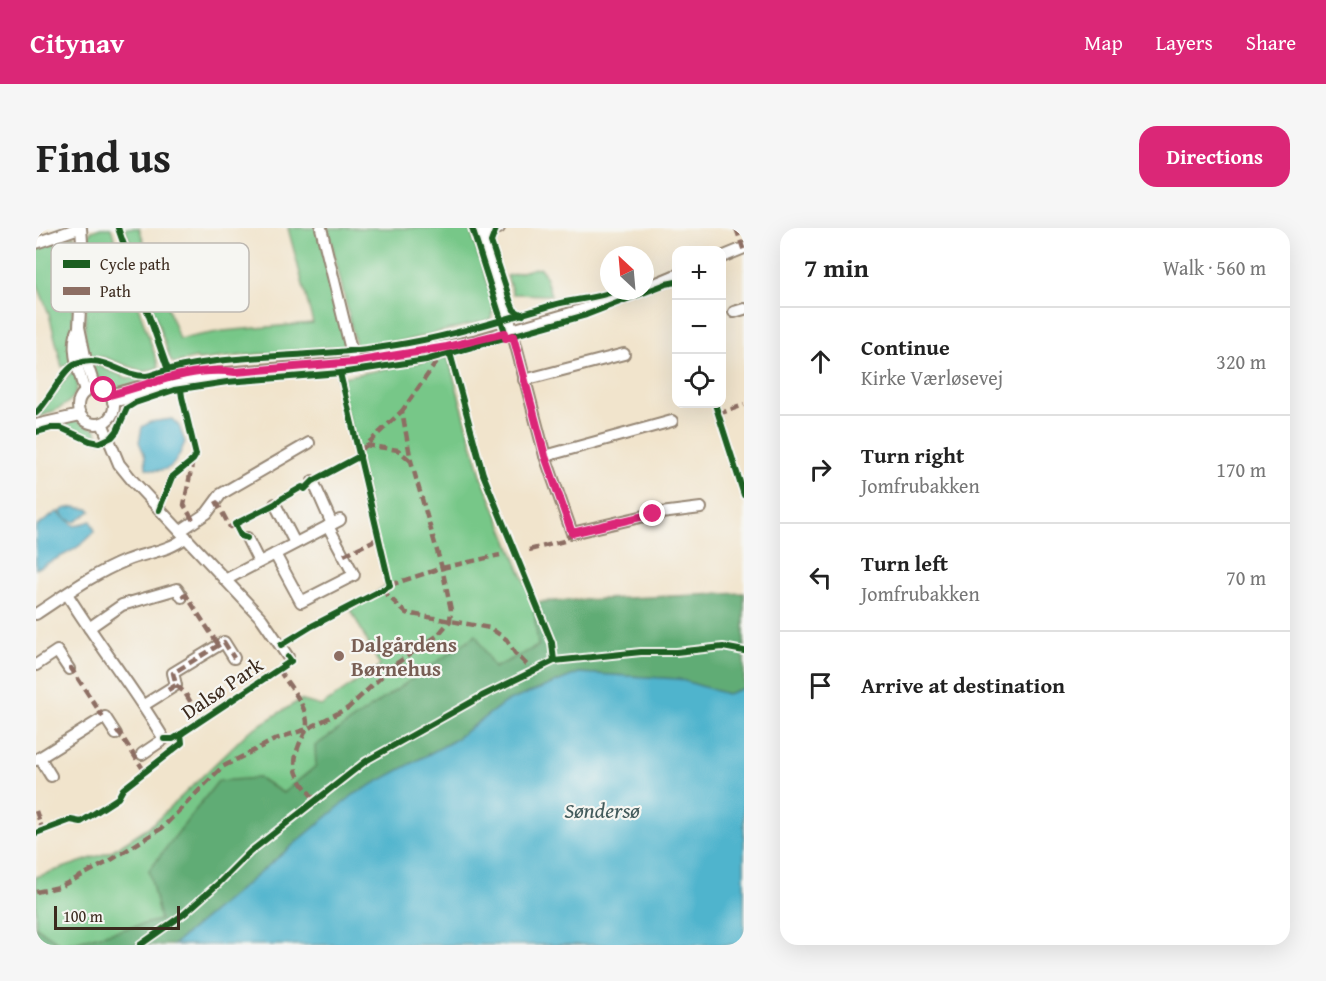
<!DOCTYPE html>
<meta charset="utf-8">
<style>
:root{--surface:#fff;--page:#f6f6f6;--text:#222;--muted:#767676;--line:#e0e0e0;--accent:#db2777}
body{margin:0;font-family:"Gentium Book Plus",serif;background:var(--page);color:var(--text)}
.controls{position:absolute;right:18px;top:18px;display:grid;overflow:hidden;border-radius:12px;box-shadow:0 6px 24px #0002}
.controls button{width:54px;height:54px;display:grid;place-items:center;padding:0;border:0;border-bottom:2px solid var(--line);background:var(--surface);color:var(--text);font:30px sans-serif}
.compass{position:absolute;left:564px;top:18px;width:54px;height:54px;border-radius:50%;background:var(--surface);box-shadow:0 6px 24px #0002;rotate:334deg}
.scale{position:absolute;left:18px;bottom:15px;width:126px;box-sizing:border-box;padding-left:6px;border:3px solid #3b2a1e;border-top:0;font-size:16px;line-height:21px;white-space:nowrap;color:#3b2a1e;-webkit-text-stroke:4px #f6f6f2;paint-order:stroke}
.stop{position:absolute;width:18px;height:18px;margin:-14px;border:4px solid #db2777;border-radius:50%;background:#fff}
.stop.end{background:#db2777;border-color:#fff;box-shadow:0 2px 6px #0008}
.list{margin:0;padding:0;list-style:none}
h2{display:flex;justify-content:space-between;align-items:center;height:78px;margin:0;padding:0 24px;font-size:26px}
h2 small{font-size:20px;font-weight:400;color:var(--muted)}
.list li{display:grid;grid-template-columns:39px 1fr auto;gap:18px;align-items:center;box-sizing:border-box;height:108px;padding:0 24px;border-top:2px solid var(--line)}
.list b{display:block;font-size:22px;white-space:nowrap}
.list p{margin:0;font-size:20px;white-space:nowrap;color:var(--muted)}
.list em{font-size:20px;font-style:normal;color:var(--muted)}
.icon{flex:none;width:33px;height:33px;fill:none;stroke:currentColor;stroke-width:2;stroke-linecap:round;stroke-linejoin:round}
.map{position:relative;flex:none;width:708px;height:717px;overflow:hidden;border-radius:18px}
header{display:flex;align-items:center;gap:36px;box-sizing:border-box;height:84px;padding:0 30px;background:var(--accent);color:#fff}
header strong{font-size:28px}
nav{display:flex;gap:33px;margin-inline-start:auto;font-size:21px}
.intro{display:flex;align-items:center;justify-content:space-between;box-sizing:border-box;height:144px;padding:0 36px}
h1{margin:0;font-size:42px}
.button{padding:15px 27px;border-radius:18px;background:var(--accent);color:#fff;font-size:21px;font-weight:700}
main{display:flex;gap:36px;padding:0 36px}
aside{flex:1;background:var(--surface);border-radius:18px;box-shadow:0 6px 24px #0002}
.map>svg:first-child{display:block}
.green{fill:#77c788;stroke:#597853;stroke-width:1.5}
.forest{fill:#61ac74;stroke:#4e6b49;stroke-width:1.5}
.water{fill:#4fb4cd;stroke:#456f76;stroke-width:1.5}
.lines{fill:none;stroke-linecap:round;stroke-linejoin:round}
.minor-casing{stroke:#968775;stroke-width:14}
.minor{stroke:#fff;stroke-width:10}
.quiet{stroke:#8d6e63;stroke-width:4.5;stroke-dasharray:9 4.5;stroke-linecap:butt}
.cycleway-casing{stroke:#f6f6f2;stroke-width:10}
.cycleway{stroke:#1b5e20;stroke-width:6}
.route{stroke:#db2777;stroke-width:8}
.education-dot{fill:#8d6e63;stroke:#f6f6f2;stroke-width:2}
.labels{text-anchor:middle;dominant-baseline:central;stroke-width:4.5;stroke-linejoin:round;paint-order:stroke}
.education-label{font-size:21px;font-weight:bold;fill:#785e54;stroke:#f6f6f2;text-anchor:start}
.street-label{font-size:21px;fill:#3b2a1e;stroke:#f6f6f2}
.water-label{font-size:22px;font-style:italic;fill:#425a5b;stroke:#f6f6f2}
.key{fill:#f6f6f2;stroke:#beb9b2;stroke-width:1.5}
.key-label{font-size:16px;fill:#3b2a1e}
</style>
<header>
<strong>Citynav</strong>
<nav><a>Map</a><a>Layers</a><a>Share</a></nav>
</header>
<div class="intro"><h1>Find us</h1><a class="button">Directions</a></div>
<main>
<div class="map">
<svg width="708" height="717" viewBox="0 0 708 717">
<rect width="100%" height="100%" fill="#f6f6f2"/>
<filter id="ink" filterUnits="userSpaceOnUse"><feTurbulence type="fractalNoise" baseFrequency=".0167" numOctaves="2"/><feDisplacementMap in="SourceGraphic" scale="12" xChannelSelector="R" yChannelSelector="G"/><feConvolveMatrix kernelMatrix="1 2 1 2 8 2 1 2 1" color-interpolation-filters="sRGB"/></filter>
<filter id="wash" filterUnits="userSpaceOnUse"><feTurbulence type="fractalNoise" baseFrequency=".008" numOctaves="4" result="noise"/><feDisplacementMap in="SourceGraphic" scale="24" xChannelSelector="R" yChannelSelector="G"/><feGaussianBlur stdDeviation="1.35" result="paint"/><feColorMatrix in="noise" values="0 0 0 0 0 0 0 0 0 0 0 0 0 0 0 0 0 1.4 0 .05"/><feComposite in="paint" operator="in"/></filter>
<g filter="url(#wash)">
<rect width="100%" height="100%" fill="#f1e4cc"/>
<g class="green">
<polygon points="65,0 75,0 123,139 109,144 67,129 53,128 49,110 52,7 56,3"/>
<polygon points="89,0 103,0 143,111 187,103 277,95 252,0 282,0 309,118 162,132 160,130 139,135 135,133"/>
<polygon points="292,0 434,0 458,77 455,91 372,112 320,118"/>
<path d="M38 8C39 50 35 92 37 134L26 139 13 86 0 53V21Z"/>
<polygon points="499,40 500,41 504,40 508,45 515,67 477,66 471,48"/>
<polygon points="412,129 445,247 497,374 503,418 458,441 440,408 247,565 223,550 125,692 26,717 0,699 0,649 74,624 117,596 212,504 264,472 285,478 344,438 315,382 351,357 316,204 301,150"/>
<polygon points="55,135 91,150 126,150 80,161 58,147"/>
<path d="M39 141C48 173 28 178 4 189L2 187C10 178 32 144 39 141Z"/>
<path d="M38 192 59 201 65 213C49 210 36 198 19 196Z"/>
</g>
<polygon class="forest" points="708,365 708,460 691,466 642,451 543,445 468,475 417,513 317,567 137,717 0,717 0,699 26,717 124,692 113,642 182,553 223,550 247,565 280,538 279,518 440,407 458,440 502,418 497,374"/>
<g class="water">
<path d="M136 191 143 198 149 214C141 234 135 248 110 240L109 228 103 214 106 199 114 194Z"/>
<polygon points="38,279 52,281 55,283 39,294 31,291 24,284 28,281"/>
<path d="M21 284 39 298 55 293 59 303C43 323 22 329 0 341V299Z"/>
<polygon points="543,445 642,451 691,466 708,460 708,717 137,717 317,567 417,513 468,475"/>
</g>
</g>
<g filter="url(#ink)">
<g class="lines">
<g class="minor-casing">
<g id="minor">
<polyline points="45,0 47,28 43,99 50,133 59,160"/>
<polyline points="285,0 318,134"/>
<polyline points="444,0 473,91 509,228 536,305 617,286 665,280"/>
<polyline points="446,6 463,0"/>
<polyline points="0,15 43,0"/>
<polyline points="686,29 708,20"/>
<polyline points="609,60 640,47"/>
<polyline points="698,84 708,81"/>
<path d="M42 102C33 120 44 146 49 164"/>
<polyline points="488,152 588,126"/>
<circle cx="60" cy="178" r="18"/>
<polyline points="74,167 128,152"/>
<polyline points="77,174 179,146 318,134 438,113 570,75 601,63"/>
<polyline points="66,195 83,236 96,252 226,391 252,429"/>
<polyline points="0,197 44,187"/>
<polyline points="509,228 636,193"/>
<polyline points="277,253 296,296"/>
<polyline points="239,276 259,315"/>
<polyline points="144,303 171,285 185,266 273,215"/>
<polyline points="211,310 223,334"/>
<polyline points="239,326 265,374 318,347 292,298"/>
<polyline points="189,352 304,292"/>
<path d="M31 366C62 416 98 461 128 511L106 526"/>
<path d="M0 386C29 367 57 346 89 333 110 324 132 324 150 309"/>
<polyline points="53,400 86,377 141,361 146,369"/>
<polyline points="0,437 21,423 33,441"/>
<polyline points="108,477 140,457 137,445 188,414 198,430"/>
<polyline points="4,530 15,548"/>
<polyline points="0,532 69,489 80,506"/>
</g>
</g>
<use href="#minor" class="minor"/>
<g class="quiet">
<polyline points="700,0 708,23"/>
<polyline points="682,186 708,177"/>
<polyline points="329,217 362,222 375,233"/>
<polyline points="323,224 366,183"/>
<polyline points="157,232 148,277 158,294"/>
<polyline points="180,273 194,299 199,296"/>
<polyline points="493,322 528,313 536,305"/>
<polyline points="308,327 343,310"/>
<polyline points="354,358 360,355 406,340 464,327"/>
<polyline points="346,362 370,385 454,400 470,411 479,425 497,443"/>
<polyline points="146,369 150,367 183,418"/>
<polyline points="33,441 35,440 67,489"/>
<path d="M243 442C253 458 270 476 271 495 271 503 266 510 263 517 253 543 264 553 279 572"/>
<polyline points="140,457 149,465 166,492"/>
<polyline points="132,462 140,457 137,445 188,414 198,430"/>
<polyline points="80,506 83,504 109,544"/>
<polyline points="0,583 7,603"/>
<polyline points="0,664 23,659 37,652 72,634 126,600 186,539 240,511 271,501 312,480 358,437 401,408 414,393 415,382 406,340 375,233 366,183 404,129"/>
</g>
<g class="cycleway-casing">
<g id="cycleway">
<polyline points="82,0 132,142"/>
<polyline points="436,0 468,101"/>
<polyline points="460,1 455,14 475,75 478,82 487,87"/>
<polyline points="414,125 447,246 516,415 518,433"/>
<polyline points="679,176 708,267"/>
<path d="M0 185C13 173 28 140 40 136 68 125 83 148 110 148 117 147 125 143 132 142 148 137 164 135 181 133 245 126 308 127 372 115 421 106 469 91 517 77 538 71 559 71 579 63"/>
<polyline points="0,204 15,200 25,200 54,213 63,215 76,209 81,203 91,180 99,175 138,162 191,154 304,145 390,132 550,87 630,56 640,54"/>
<polyline points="123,282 136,249 157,232 160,227 146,169 145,162"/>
<polyline points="211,310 205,308 199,296 239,276 245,271 266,259 269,261 277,253 324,228"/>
<polyline points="245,417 276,398 354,358 304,145"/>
<polyline points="128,511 137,511 145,506 255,433 252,429"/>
<polyline points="0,605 35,592 45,594 82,570 87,561 146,515 145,506"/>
<polyline points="104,717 148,686 183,655 214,624 330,533 446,468 518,433 605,424 640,424 687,419 708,423"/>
</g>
</g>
<use href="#cycleway" class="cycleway"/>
</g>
</g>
<g class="lines" filter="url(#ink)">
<path class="route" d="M68 162 74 167C114 156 157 138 199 144L318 134 411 119 469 105 470 110 477 108 509 228 536 305 617 286"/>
</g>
<circle class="education-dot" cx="303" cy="428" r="6"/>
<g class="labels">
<g class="education-label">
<text x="315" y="416">Dalgårdens<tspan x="315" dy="24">Børnehus</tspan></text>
</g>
<g class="street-label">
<text transform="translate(186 460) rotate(-34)">Dalsø Park</text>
</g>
<g class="water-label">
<text x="566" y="582">Søndersø</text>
</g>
</g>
<rect x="15" y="15" width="198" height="69" rx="9" class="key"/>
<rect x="27" y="32" width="27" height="8" fill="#1b5e20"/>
<rect x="27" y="59" width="27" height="8" fill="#8d6e63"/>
<g class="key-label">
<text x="64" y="42">Cycle path</text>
<text x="64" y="69">Path</text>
</g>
</svg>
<div class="controls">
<button>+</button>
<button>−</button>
<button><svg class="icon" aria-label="locate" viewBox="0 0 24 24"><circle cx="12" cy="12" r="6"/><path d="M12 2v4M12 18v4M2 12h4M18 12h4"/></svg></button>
</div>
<svg class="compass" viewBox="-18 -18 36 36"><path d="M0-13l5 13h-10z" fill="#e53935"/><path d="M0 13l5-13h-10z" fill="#767676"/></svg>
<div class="scale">100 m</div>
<div class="stop" style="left:68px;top:162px"></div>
<div class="stop end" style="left:617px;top:286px"></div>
</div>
<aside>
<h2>7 min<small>Walk · 560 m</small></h2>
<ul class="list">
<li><svg class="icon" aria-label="ahead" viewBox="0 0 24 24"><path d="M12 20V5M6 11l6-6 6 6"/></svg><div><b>Continue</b><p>Kirke Værløsevej</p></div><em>320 m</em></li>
<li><svg class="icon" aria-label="right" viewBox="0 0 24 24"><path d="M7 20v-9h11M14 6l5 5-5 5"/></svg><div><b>Turn right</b><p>Jomfrubakken</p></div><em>170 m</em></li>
<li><svg class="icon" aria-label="left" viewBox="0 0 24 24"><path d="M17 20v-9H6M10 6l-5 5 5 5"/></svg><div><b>Turn left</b><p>Jomfrubakken</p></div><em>70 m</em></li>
<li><svg class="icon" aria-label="arrive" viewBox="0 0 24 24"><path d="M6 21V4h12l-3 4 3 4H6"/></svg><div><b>Arrive at destination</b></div></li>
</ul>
</aside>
</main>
